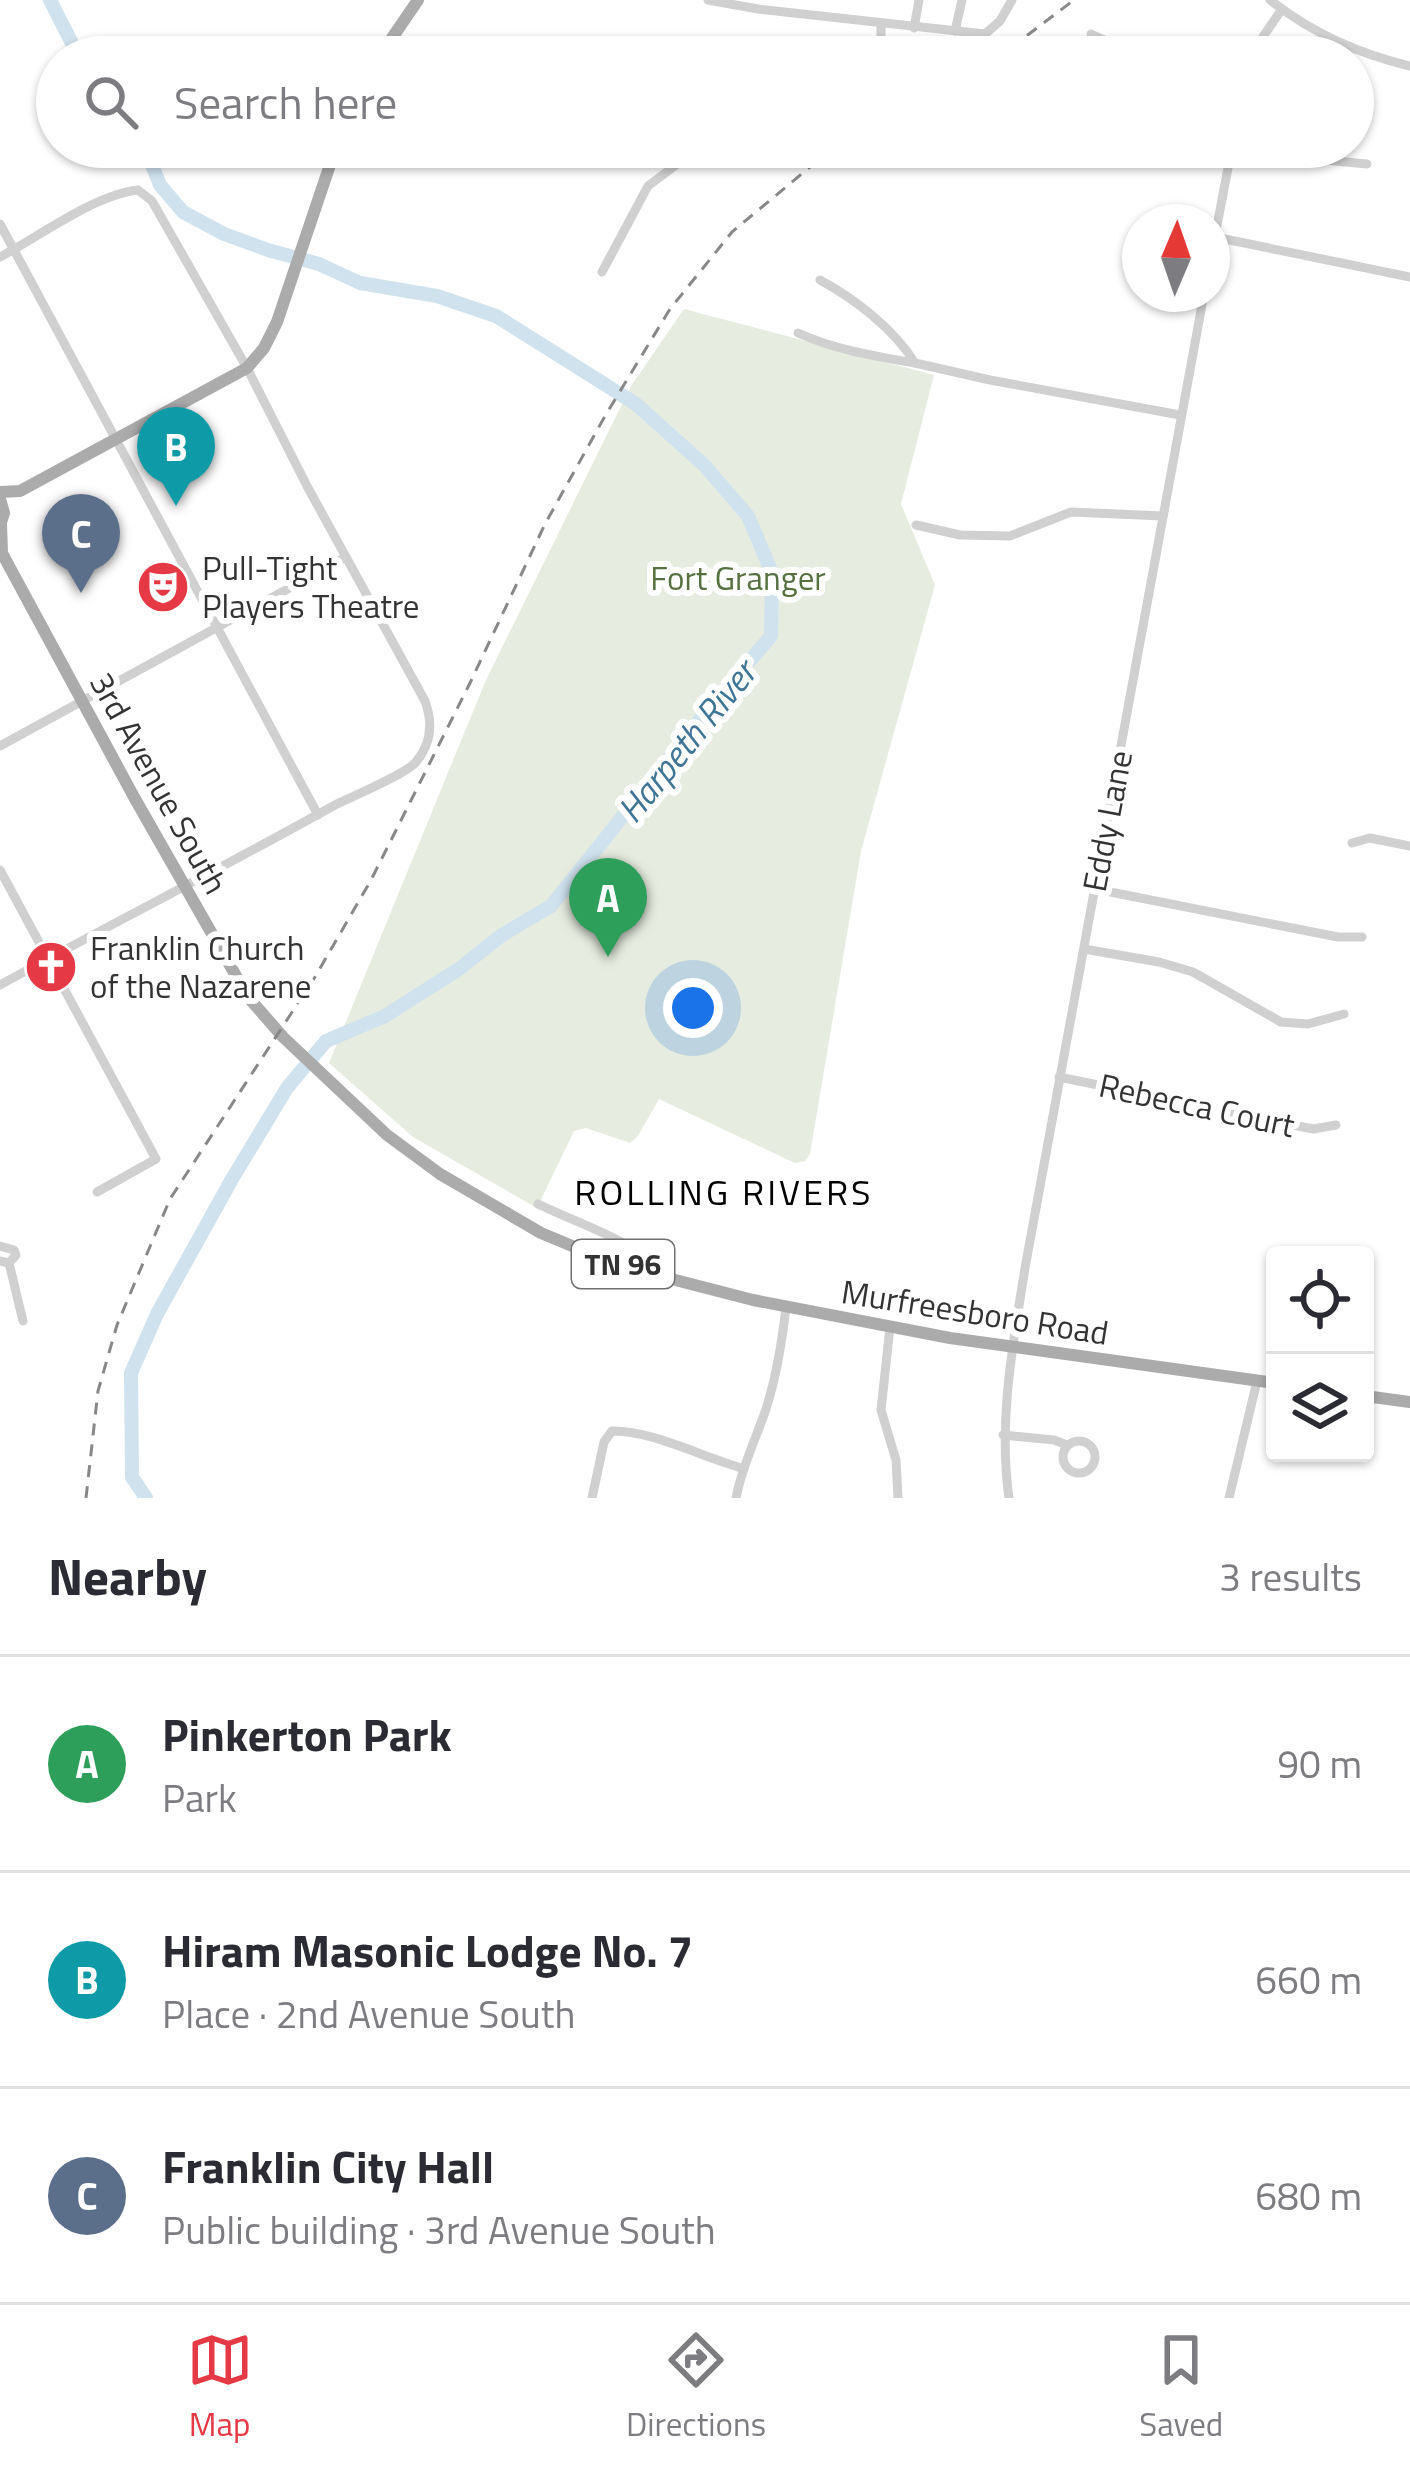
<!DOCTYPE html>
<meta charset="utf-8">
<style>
:root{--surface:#fff;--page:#f7f7f7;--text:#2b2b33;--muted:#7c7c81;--line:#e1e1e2;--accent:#e63946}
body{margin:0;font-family:"Titillium Web",sans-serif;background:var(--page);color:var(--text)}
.controls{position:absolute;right:36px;bottom:36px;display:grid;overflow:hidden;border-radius:12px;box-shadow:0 3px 9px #0004}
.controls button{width:108px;height:108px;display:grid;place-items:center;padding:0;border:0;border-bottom:3px solid var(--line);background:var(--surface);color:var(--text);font:60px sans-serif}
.compass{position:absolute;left:1122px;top:204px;width:108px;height:108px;border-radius:50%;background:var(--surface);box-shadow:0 3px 9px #0004;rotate:2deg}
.you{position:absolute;left:693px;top:1008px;width:42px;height:42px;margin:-30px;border:9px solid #fff;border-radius:50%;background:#1a73e8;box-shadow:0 0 0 18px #1a73e833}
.badge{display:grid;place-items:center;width:78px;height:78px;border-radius:50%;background:var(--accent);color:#fff;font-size:39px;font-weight:700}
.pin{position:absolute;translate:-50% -99px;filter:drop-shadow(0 3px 6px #0008)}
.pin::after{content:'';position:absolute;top:63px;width:42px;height:36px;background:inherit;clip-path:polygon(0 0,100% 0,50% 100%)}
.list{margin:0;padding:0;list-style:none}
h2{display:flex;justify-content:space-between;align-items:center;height:156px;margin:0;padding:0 48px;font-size:51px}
h2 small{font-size:39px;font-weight:400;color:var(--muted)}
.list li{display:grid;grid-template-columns:78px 1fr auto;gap:36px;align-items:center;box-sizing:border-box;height:216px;padding:0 48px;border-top:3px solid var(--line)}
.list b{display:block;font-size:45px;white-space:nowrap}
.list p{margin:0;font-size:39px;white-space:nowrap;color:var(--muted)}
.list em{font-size:39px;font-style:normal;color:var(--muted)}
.icon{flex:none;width:66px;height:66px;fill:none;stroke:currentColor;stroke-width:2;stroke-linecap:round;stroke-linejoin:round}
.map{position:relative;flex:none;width:1410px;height:1498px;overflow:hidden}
.search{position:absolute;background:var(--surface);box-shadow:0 3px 9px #0004;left:36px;right:36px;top:36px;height:132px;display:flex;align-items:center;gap:30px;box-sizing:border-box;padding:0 42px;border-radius:66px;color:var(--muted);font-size:45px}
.sheet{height:804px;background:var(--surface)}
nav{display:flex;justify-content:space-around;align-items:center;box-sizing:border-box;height:168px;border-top:3px solid var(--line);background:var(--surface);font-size:33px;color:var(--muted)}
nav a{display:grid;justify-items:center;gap:6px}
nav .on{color:var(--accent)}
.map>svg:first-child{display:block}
.green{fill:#e6ecdf}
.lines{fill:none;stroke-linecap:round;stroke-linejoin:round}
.river{stroke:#cfe2ee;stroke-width:14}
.minor{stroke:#d0d0d0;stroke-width:9}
.major{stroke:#ababab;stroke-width:12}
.rail{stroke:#888;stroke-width:3;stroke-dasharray:12 9;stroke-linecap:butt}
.labels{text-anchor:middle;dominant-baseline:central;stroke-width:12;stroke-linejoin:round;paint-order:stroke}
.shield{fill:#fff;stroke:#707070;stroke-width:3}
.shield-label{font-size:30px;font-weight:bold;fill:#333}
.poi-label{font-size:33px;fill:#333;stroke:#fff;text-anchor:start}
.park-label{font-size:33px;fill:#56703f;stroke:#fff}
.street-label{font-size:33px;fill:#333;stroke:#fff}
.water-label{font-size:36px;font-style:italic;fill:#3f7597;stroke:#fff}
.neighbourhood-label{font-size:36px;letter-spacing:3px;fill:#000;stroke:#fff}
</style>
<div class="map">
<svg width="1410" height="1498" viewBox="0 0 1410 1498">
<rect width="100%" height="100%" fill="#fff"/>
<polygon class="green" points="684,309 934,375 901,504 935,585 861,851 810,1154 805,1161 795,1163 659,1099 638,1136 630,1143 586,1128 574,1131 537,1208 413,1137 329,1063 486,680 631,386"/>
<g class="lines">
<g class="river">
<polyline points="50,0 79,57"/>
<polyline points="145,147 160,185 183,212 224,234 268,250 319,264 360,283 437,296 496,316 636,404 704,465 748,516 772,573 771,636 699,721 551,906 502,935 459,969 385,1016 326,1041 287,1088 232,1179 157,1314 131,1373 132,1477 146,1498"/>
</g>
<g class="minor">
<polyline points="708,0 758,9 985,34 1000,21 1012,0"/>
<path d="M1270 0C1312 33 1359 54 1410 66"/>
<polyline points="914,28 919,0"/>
<polyline points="955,31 962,0"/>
<polyline points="1091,34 1113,44 1250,54"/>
<polyline points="881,57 881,23"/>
<polyline points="1249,57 1282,9"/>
<polyline points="1231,151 1367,164"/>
<polyline points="0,224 318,815"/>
<polyline points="1215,237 1410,277"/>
<polyline points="1212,252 1232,147"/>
<path d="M0 257C40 236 94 195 138 190L152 201 247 368 307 486 425 701C433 723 432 743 416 762 406 774 353 796 335 805 224 867 111 924 0 985"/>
<polyline points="602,272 648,186 700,147"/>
<path d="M820 280C855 299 894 329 915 363L990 380 1180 415"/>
<path d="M798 333C836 350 875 356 915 363"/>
<polyline points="916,525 960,535 1010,536 1071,512 1163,516"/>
<polyline points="0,746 346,557"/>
<polyline points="1352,843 1370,838 1410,846"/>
<polyline points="0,870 156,1159 97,1192"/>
<polyline points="1095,889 1338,937 1362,937"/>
<polyline points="1084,949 1159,962 1193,972 1281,1022 1308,1024 1344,1014"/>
<polyline points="1059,1077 1313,1129 1336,1125"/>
<path d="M538 1204C581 1225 637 1241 669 1278"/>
<polyline points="0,1246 14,1250 16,1255 9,1263 0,1261"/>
<polyline points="9,1263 23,1321"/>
<polyline points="890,1327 881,1410 896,1460 898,1498"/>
<polyline points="1003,1435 1054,1440 1067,1445"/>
<circle cx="1079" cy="1457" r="16"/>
<path d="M592 1498 604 1442 612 1431C651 1430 702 1457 742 1468"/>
<path d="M736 1498C742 1466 756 1439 766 1409 777 1375 782 1342 786 1307"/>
<path d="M1009 1498C998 1421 1013 1344 1025 1268L1204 294"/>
<polyline points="1229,1498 1257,1381"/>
</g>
<g class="major">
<polyline points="379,57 418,0"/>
<polyline points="0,492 20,491 247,368 264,348 277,322 336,147"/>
<polyline points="0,499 4,513 0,526"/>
<polyline points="1,524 2,553 134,797 248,997 283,1037 387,1135 440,1174 541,1233 589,1253 648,1273 753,1300 950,1338 1275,1383"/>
<polyline points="1365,1396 1410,1402"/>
</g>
<g class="rail">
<polyline points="991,57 1029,34 1074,0"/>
<polyline points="86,1498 98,1391 117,1325 170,1199 315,977 371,880 470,683 545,524 605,416 670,309 732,232 834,147"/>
</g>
</g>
<defs>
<g id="theatre-disc" transform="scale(2.7)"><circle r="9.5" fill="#e63946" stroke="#fff"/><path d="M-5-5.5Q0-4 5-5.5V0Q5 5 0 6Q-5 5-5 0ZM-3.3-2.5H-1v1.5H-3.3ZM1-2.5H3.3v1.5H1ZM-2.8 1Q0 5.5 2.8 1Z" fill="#fff"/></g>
<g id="church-disc" transform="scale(2.7)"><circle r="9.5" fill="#e63946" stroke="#fff"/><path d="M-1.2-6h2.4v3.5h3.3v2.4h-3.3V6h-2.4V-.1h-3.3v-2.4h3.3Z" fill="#fff"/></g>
</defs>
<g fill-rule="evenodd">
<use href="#theatre-disc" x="163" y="587"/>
<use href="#church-disc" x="51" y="967"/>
</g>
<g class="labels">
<rect class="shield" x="572" y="1240" width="102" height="48" rx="9"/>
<g class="shield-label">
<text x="623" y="1264">TN 96</text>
</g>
<g class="poi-label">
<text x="202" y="568">Pull-Tight<tspan x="202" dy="38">Players Theatre</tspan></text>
<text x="90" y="948">Franklin Church<tspan x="90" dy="38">of the Nazarene</tspan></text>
</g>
<g class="park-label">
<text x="738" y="578">Fort Granger</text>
</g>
<g class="street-label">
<text transform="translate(159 783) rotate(61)">3rd Avenue South</text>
<text transform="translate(1107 821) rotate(-79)">Eddy Lane</text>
<text transform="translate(1197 1105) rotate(12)">Rebecca Court</text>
<text transform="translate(975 1312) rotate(9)">Murfreesboro Road</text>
</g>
<g class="water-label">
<text transform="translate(686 741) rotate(-51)">Harpeth River</text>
</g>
<g class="neighbourhood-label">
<text x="724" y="1191">ROLLING RIVERS</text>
</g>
</g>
</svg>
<div class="controls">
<button><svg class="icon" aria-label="locate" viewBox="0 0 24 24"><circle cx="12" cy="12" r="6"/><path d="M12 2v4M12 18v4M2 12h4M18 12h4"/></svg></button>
<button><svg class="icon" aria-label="layers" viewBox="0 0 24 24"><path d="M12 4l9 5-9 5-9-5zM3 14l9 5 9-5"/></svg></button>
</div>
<svg class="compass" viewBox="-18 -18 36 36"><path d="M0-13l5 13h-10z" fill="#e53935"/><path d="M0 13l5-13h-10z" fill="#7c7c81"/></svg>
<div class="you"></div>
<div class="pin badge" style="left:608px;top:957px;background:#2e9e5b">A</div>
<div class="pin badge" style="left:176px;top:506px;background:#0f9aa8">B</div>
<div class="pin badge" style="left:81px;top:593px;background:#5c6f8a">C</div>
<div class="search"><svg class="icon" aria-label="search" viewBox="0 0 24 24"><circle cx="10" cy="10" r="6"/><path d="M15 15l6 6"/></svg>Search here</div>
</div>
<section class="sheet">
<h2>Nearby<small>3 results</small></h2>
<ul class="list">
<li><span class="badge" style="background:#2e9e5b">A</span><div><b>Pinkerton Park</b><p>Park</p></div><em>90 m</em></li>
<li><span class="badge" style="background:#0f9aa8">B</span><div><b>Hiram Masonic Lodge No. 7</b><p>Place · 2nd Avenue South</p></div><em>660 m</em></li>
<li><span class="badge" style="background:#5c6f8a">C</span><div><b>Franklin City Hall</b><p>Public building · 3rd Avenue South</p></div><em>680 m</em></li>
</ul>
</section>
<nav>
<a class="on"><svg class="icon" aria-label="map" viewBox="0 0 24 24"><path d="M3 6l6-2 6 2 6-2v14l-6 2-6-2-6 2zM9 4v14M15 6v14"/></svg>Map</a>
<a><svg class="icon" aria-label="directions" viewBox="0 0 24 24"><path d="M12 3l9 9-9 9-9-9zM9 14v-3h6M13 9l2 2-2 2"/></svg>Directions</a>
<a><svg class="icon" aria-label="saved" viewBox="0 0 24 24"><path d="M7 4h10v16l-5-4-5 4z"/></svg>Saved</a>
</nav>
